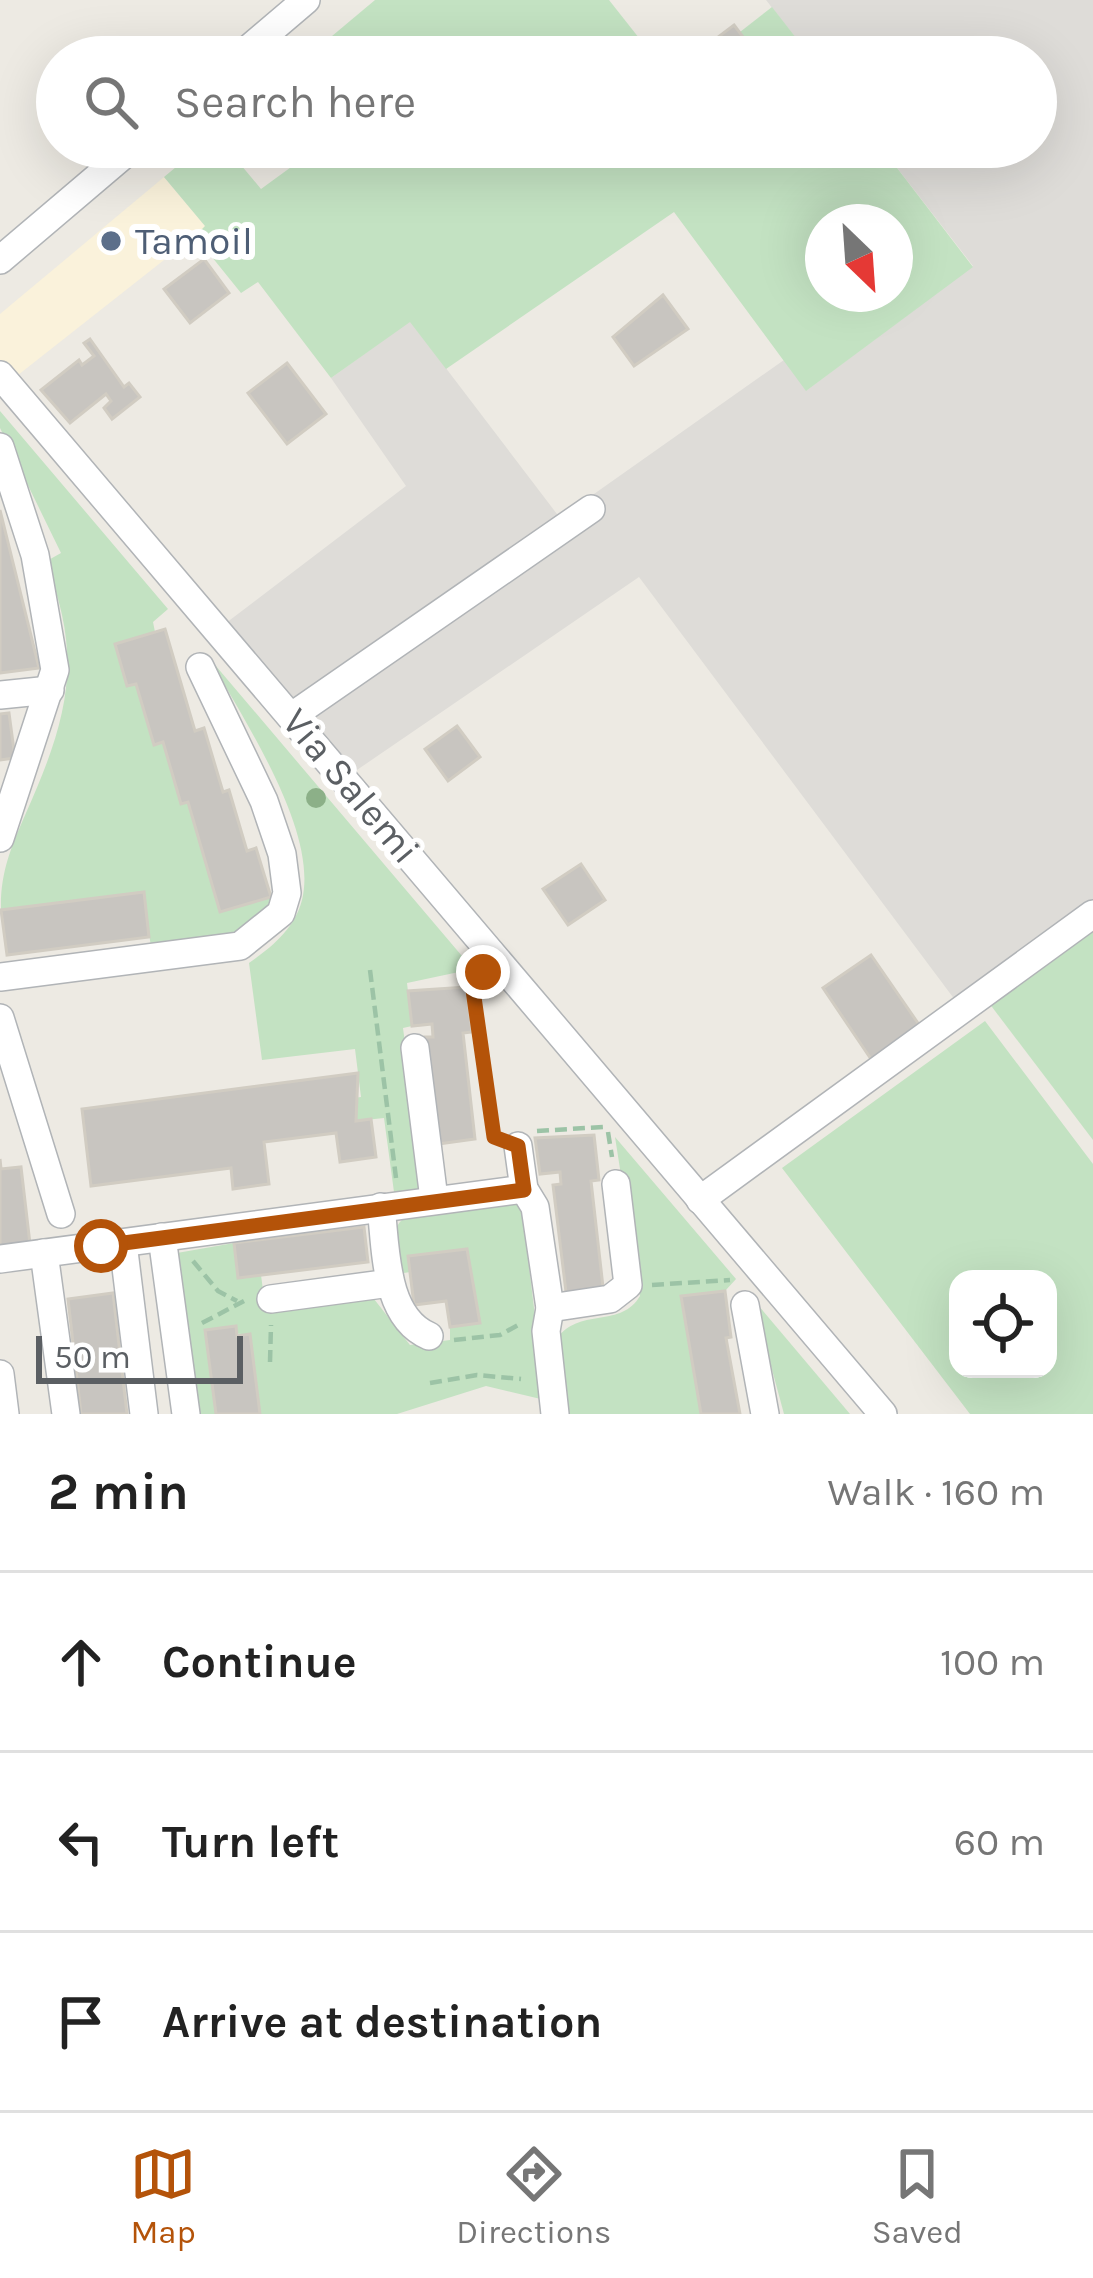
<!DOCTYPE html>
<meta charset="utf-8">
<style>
:root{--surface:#fff;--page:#f6f6f6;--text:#222;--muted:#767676;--line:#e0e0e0;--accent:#b45309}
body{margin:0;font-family:Karla,sans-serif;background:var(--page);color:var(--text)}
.controls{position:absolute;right:36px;bottom:36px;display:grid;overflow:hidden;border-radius:24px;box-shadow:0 12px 48px #0002}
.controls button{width:108px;height:108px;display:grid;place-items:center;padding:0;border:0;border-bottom:3px solid var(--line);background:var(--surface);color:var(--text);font:60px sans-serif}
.compass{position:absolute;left:805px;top:204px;width:108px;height:108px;border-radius:50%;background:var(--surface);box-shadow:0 12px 48px #0002;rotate:155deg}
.scale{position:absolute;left:36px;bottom:30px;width:207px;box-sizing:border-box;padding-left:12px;border:6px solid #5b5f63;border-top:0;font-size:33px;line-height:42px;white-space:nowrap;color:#5b5f63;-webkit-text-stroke:9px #fff;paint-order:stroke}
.stop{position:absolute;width:36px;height:36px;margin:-27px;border:9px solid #b45309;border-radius:50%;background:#fff}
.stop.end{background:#b45309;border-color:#fff;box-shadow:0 3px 12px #0008}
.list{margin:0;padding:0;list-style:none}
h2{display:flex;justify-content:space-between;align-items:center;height:156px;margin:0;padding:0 48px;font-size:51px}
h2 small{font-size:39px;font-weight:400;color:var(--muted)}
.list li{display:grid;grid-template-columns:78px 1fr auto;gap:36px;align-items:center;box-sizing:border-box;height:180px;padding:0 48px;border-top:3px solid var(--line)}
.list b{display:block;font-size:45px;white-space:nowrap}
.list em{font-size:39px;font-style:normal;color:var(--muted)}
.icon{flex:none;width:66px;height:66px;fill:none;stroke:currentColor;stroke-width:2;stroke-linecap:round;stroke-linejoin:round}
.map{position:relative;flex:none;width:1093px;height:1414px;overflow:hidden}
.search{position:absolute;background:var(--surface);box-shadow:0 12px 48px #0002;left:36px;right:36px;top:36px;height:132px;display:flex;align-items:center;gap:30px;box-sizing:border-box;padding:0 42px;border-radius:66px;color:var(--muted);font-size:45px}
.sheet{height:696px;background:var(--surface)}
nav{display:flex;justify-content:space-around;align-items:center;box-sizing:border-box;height:168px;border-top:3px solid var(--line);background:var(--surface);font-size:33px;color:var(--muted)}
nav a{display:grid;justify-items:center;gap:6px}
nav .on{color:var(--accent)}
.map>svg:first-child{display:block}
.commercial{fill:#faf2db}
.industrial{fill:#dedcd8}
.green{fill:#c3e2c2;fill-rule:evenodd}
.building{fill:#c8c5c0;stroke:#d1ccc2;stroke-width:3}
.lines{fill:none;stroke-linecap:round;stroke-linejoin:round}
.minor-casing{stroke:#b1b4b7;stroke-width:30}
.path{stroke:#9cc3a6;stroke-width:4.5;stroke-dasharray:12 6;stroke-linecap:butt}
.minor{stroke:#fff;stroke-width:27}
.tree{fill:#8cb088}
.route{stroke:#b45309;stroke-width:15}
.service-dot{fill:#5c6f8a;stroke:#fff;stroke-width:4.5}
.labels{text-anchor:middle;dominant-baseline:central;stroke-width:12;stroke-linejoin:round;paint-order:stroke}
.service-label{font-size:39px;fill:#4e5e75;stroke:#fff;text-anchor:start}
.street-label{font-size:39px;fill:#5b5f63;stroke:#fff}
</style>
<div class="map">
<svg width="1093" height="1414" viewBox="0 0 1093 1414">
<rect width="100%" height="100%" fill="#edeae3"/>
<polygon class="commercial" points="164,177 206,227 13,379 0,364 0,314"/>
<polygon class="industrial" points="766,0 1093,0 1093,908 961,1008 639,577 354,772 226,623 406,486 331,378 410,321 560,518 784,360 807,390 973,266 881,147 1036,147 1036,57 811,57"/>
<g class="green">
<polygon points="375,0 609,0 654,57 307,57"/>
<polygon points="772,7 811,57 708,57"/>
<path d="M200 147H226L261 189 309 154 305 147H881L973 267 806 391 674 212 446 369 410 322 331 378 258 282 241 293 195 236 205 226 164 177ZM823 222H895V294H823Z"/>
<path d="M0 411 168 609 153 622 155 632 115 644 127 686 136 684 155 744 163 742 181 803 188 802 220 911 271 897V906L232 935 151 947 143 892 1 910C0 873 11 847 26 813 67 721 85 658 45 562L61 553 0 428Z"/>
<path d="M210 659 473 969 407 983 412 1026 403 1028 424 1188 394 1192 384 1118 356 1121 353 1098 361 1097 355 1049 262 1060 249 963C272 947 295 928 302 900 319 831 242 718 210 659Z"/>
<polygon points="1093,922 1093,1140 989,1003"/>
<path d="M985 1021 1093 1164V1414H970L782 1168ZM958 1279H1048V1369H958Z"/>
<path d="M615 1137 736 1279 725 1291 681 1297 701 1414H566L559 1336C582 1308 621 1328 640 1296Z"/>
<path d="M509 1201 518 1204 523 1216 545 1400 486 1386 397 1414H260L250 1335 206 1330 216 1414H194L177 1253 234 1243 239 1278 261 1275 266 1313 374 1299 410 1345 450 1340V1327L480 1323 467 1249 409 1256 410 1272 398 1274C395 1250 386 1227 410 1214Z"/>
<polygon points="753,1299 850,1414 784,1414"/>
</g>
<g class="building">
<polygon points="734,25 758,57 707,57 701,50"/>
<polygon points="204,259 229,293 190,323 164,289"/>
<polygon points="663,295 688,329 634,366 613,337"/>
<polygon points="90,339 124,387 129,383 140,397 112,419 104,408 111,401 106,394 70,423 41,390 79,360 82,365 94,356 84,343"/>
<polygon points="287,363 326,414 287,444 248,393"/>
<polygon points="0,510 39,668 0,673"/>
<polygon points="165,629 195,731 204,728 223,792 229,790 247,851 256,848 271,897 220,912 188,802 181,804 163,742 154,745 136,684 127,686 115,644"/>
<polygon points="9,713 15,758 0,760 0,714"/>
<polygon points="457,726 480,757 448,781 425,749"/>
<polygon points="581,864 605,900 568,925 543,889"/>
<polygon points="144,892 149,937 7,955 1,910"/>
<polygon points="871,955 922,1029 873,1062 823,988"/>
<polygon points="466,987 472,1032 463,1033 475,1139 438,1144 425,1037 433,1037 432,1024 412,1026 408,991"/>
<polygon points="358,1073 356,1121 371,1119 376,1157 340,1162 336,1133 264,1142 269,1184 233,1189 231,1168 91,1186 82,1109"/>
<polygon points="594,1135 599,1180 591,1181 603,1287 566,1292 553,1185 561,1184 560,1172 540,1174 535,1138"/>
<polygon points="0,1159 1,1169 21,1167 30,1244 0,1248"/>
<polygon points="364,1227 368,1262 238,1278 234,1243"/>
<polygon points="467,1249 480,1323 450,1327 446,1301 414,1305 408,1256"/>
<polygon points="725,1291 731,1337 726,1338 740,1414 701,1414 681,1296"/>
<polygon points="113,1293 127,1414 81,1414 68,1299"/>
<polygon points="236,1326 237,1336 250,1334 260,1414 216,1414 205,1330"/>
</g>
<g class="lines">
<g class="minor-casing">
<g id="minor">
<polyline points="239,57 306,0"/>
<polyline points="0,260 133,147"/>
<polyline points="0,375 883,1414"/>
<polyline points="0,447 35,555 55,670 0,838"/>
<polyline points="0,695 50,690"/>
<polyline points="292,716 591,509"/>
<polyline points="0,977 240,946 281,913 287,893 282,854 264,801 200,667"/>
<polyline points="0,1018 61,1214"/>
<polyline points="415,1048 434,1199"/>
<polyline points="518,1146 524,1189 535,1207 550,1308 546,1331 555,1414"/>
<polyline points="700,1200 1093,914"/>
<path d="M381 1207C386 1248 384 1317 429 1336"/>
<polyline points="162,1237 186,1414"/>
<polyline points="123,1243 144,1414"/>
<polyline points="44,1253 66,1414"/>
<polyline points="0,1259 524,1189"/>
<polyline points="271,1299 390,1283"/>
<polyline points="745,1305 765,1414"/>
<polyline points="550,1308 610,1299 628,1285 616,1184"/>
<polyline points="0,1374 5,1414"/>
</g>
</g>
<g class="path">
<polyline points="370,970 396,1178"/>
<polyline points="479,976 472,983 494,1134"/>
<polyline points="537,1131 603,1127"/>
<polyline points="608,1132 612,1157"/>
<polyline points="193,1261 218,1291 237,1301"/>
<polyline points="652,1285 730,1280"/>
<polyline points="202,1323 244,1301"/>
<polyline points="454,1340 500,1335 518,1325"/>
<polyline points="270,1362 271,1325"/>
<polyline points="430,1383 477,1375 521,1379"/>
</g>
<use href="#minor" class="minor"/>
</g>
<circle class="tree" cx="316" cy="798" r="10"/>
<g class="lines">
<polyline class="route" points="101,1246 524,1190 518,1146 494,1137 472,983 483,972"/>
</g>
<circle class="service-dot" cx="111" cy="241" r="12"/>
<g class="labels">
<g class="service-label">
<text x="135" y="241">Tamoil</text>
</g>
<g class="street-label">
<text transform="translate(351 786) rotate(50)">Via Salemi</text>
</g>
</g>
</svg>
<div class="controls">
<button><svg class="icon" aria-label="locate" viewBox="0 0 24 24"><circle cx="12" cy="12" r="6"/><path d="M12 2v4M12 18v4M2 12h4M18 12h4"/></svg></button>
</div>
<svg class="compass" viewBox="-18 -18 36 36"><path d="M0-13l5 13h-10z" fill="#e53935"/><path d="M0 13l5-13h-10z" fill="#767676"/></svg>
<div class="scale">50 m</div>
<div class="stop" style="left:101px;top:1246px"></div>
<div class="stop end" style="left:483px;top:972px"></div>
<div class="search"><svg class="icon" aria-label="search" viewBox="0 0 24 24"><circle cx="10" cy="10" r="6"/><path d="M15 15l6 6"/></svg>Search here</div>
</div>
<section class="sheet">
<h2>2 min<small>Walk · 160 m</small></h2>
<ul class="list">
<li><svg class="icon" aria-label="ahead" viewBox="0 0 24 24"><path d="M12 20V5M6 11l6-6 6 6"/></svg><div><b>Continue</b></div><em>100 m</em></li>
<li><svg class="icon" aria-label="left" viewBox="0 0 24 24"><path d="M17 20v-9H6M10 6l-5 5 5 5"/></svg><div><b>Turn left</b></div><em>60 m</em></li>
<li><svg class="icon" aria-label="arrive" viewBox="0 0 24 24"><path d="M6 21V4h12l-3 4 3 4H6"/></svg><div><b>Arrive at destination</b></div></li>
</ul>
</section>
<nav>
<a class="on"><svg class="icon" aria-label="map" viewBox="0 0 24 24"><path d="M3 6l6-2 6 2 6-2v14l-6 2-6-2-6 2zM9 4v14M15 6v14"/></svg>Map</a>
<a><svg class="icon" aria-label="directions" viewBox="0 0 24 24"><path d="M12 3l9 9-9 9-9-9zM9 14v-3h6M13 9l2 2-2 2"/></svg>Directions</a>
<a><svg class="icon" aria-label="saved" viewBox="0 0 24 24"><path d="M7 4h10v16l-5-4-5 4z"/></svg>Saved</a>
</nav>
